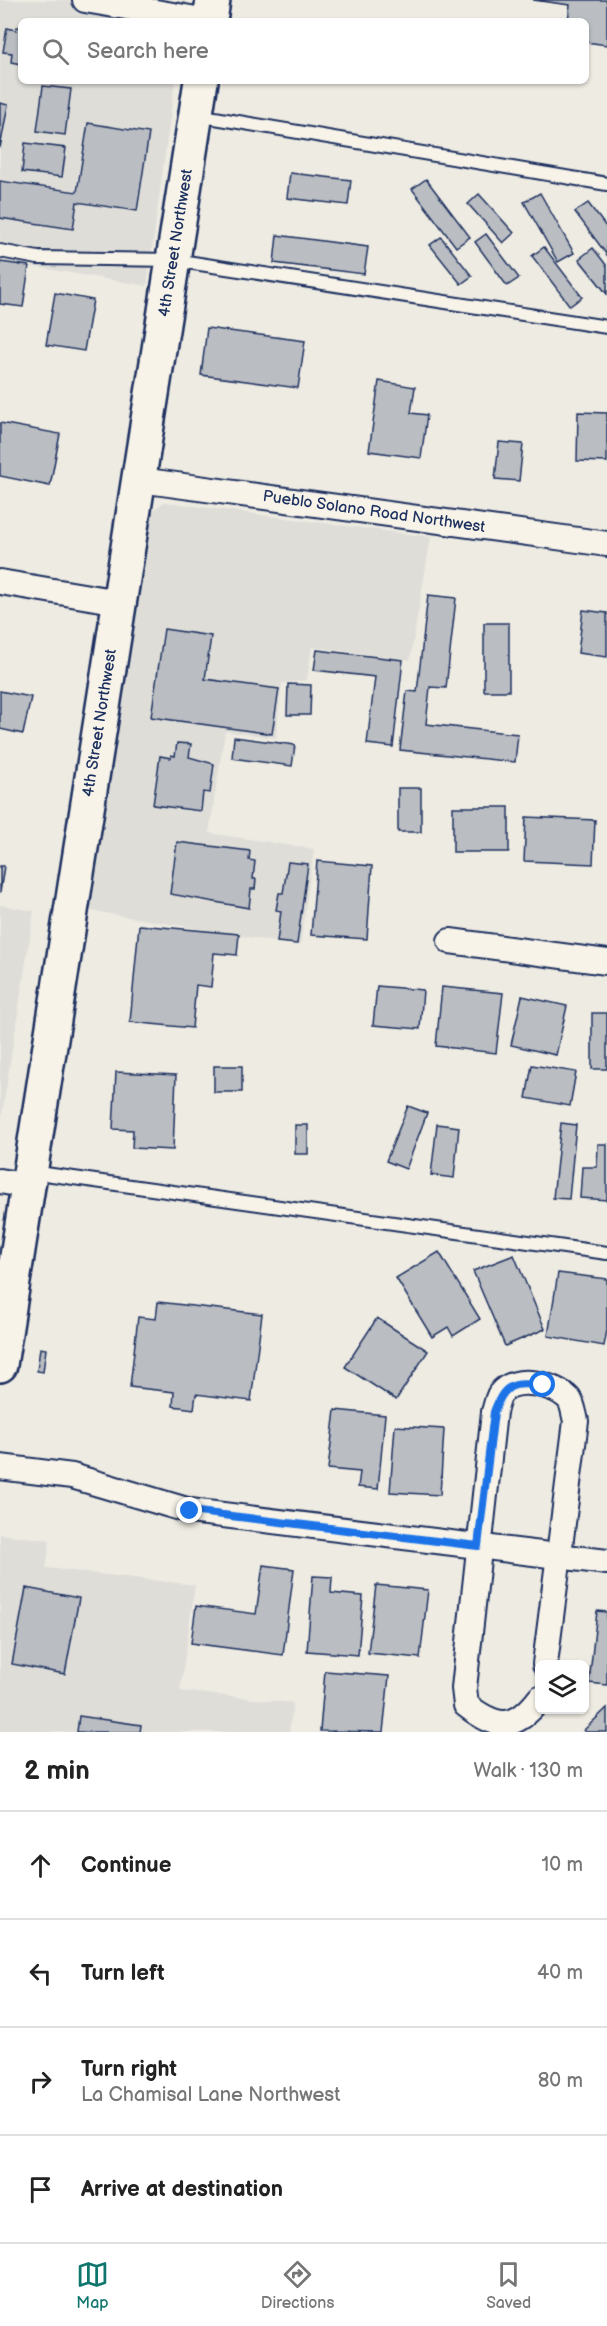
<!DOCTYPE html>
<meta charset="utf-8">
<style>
:root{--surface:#fff;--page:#f2f2f2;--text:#222;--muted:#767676;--line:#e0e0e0;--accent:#0f766e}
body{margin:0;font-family:"Balsamiq Sans",sans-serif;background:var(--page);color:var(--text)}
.controls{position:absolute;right:18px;bottom:18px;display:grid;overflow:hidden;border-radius:9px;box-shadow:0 2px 4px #0004}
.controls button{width:54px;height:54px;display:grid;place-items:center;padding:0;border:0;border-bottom:2px solid var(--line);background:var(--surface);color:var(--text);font:30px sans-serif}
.stop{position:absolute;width:18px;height:18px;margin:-14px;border:4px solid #1a73e8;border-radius:50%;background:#fff}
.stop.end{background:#1a73e8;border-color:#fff;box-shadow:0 2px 6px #0008}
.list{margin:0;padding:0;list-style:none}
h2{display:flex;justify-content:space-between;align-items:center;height:78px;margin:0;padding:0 24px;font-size:26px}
h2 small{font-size:20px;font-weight:400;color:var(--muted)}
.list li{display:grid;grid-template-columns:39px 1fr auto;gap:18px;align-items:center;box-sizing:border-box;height:108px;padding:0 24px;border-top:2px solid var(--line)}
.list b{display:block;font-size:22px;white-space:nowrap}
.list p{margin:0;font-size:20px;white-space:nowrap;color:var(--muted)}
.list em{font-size:20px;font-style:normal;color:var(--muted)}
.icon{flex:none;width:33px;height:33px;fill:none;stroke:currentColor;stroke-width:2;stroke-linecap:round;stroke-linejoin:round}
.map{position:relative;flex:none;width:607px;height:1732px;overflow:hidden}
.search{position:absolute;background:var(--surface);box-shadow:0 2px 4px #0004;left:18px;right:18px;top:18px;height:66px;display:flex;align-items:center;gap:15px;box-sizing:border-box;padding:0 21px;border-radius:9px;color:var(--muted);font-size:22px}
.sheet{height:510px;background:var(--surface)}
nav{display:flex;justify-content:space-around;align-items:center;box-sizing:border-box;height:84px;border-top:2px solid var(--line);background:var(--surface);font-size:16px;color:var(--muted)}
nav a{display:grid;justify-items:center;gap:3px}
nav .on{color:var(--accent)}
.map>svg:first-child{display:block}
.built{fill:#deddd8}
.building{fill:#babdc2;stroke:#1b2f5e;stroke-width:1.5}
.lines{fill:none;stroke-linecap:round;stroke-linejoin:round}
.service-casing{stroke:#1b2f5e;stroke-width:16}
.minor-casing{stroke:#1b2f5e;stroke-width:28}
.secondary-casing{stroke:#1b2f5e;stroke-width:38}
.service{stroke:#f7f3e8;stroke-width:12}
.minor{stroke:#f7f3e8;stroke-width:24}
.secondary{stroke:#f7f3e8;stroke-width:33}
.route{stroke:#1a73e8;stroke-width:8}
.labels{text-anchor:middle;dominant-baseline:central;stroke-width:4.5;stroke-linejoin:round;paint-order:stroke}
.street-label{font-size:16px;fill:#1b2f5e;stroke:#f7f3e8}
</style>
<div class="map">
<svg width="607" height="1732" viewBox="0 0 607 1732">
<rect width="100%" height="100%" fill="#eeebe2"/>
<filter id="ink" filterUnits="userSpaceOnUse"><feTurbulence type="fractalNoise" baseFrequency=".0167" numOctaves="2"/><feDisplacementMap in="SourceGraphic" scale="12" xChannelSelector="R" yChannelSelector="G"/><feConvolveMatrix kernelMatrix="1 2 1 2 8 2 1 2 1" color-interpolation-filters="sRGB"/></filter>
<g filter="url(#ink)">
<g class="built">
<polygon points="0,0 186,1 183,21 21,21 21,81 175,81 147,286 0,261"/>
<polygon points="164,502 431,537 410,660 312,647 307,680 282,683 276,738 225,731 209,833 314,849 300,946 87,910 130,630 153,510"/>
<polygon points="0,905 34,911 0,1127"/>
<polygon points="0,1534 50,1540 46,1568 195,1585 180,1691 293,1703 289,1732 0,1732"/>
</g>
<g class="building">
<polygon points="533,0 607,0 607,45 586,42 586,21 568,21 570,5"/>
<polygon points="17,27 21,27 21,64 11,62 12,53 3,52 7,28 16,30"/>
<polygon points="43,86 71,89 65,135 37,131"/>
<polygon points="0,103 8,105 0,148"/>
<polygon points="88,123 149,133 137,211 77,202 73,229 0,218 0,181 77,192"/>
<polygon points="25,143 66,148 62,177 22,172"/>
<polygon points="290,173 351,180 348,205 287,198"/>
<polygon points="426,179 470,237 456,247 412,189"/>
<polygon points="540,193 574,253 558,262 524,202"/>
<polygon points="479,194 514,233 503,243 468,204"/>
<polygon points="588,203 607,228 607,255 575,212"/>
<polygon points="486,234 519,278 507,286 475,242"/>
<polygon points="277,235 368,247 364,274 274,263"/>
<polygon points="441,237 472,276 461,284 430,245"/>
<polygon points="544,247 582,297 570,306 532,256"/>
<polygon points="593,248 607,266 607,294 579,259"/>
<polygon points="0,262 29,266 23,307 0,304"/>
<polygon points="55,293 93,300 84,351 46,345"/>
<polygon points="207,328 305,341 298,388 201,375"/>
<polygon points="379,381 415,387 411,413 427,415 421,458 369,451"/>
<polygon points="578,412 607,413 607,462 577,461"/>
<polygon points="0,423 60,434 50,486 0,476"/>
<polygon points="499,442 523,444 519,481 495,479"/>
<polygon points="428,595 456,598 446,688 430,687 426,724 518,734 515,762 400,750 407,691 417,692"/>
<polygon points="583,610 607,613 607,657 578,653"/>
<rect x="484" y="623" width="25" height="68"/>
<polygon points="164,629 211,636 205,679 279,689 272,734 151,717"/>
<polygon points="317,650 403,660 393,747 367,744 375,677 314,670"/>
<polygon points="288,684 311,685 310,715 287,715"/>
<polygon points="0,691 31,697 23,734 0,729"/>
<polygon points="234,737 295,745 292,766 232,758"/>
<polygon points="177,743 191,744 189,757 214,764 210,793 203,792 201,811 153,805 160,756 171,758 171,755 175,756"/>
<rect x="398" y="788" width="23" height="44"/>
<rect x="453" y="807" width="56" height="45"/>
<polygon points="526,817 595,820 593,864 524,861"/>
<polygon points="177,842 250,851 249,860 255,861 253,879 256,879 255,889 251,889 249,908 170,894"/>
<polygon points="317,861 372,866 367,939 311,935"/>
<polygon points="288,862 308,864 297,944 277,942 281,911 276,910 279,893 283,893"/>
<polygon points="0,866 4,866 0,893"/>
<polygon points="139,925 239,934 237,955 214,953 211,987 196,985 192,1028 130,1022"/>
<polygon points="377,986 423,990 420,1029 373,1025"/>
<polygon points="442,987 503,993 496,1053 436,1046"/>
<polygon points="522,996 567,1006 556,1055 511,1045"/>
<rect x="592" y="1013" width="15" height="56"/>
<polygon points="532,1065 576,1072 570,1106 526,1098"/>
<rect x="214" y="1066" width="28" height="26"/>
<polygon points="116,1072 176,1075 173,1150 132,1148 133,1130 113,1129"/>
<polygon points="408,1106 427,1113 406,1169 386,1161"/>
<polygon points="561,1123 576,1125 569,1199 553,1198"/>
<polygon points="437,1124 459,1127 454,1178 431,1175"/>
<rect x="295" y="1125" width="13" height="29"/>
<polygon points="598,1144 607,1144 607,1200 580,1198 582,1167 597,1167"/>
<polygon points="439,1252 480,1319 453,1336 448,1327 432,1337 396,1278"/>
<polygon points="514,1255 545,1329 505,1346 473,1271"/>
<polygon points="558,1273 607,1279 607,1330 604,1346 548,1336"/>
<polygon points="158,1302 262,1314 251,1401 196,1394 194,1409 173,1406 174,1392 130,1387 138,1317 156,1319"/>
<polygon points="377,1318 428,1351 396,1400 345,1367"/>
<polygon points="40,1348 46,1349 43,1372 37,1371"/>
<polygon points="335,1410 385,1415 378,1489 358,1487 360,1472 328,1469"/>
<polygon points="395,1426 444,1429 440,1495 390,1492"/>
<polygon points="263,1565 294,1569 283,1655 191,1643 196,1606 256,1614"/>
<polygon points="313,1576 332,1577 331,1593 363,1596 358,1655 307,1651"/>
<polygon points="376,1585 428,1590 420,1658 368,1653"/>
<polygon points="26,1588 79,1598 65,1674 12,1664"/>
<polygon points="597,1611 607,1612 607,1685 589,1683"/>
<polygon points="325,1671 389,1676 383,1732 320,1731"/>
<polygon points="607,1708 607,1732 586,1732 584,1730"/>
<polygon points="79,1716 141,1725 140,1732 77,1732"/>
</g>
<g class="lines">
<g class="service-casing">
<g id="service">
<polyline points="197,115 607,184"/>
<polyline points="0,251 38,258 174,260 607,327"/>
<polyline points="31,1172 607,1253"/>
</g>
</g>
<g class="minor-casing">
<g id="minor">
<polyline points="85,0 208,21"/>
<polyline points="140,480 607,544"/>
<polyline points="0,582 119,602"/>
<polyline points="450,941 607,962"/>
<polyline points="0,1181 28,1186"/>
<polyline points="0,1467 72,1476 190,1511 607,1562"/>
<path d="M540 1698C515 1731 497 1729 466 1705L464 1688 494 1412C496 1406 497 1399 500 1394 514 1374 555 1384 569 1399 573 1404 574 1414 576 1421L545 1664"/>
</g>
</g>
<g class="secondary-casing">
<g id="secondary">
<polyline points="210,21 213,0"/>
<polyline points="0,1365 201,81"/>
</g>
</g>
<use href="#service" class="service"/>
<use href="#minor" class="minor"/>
<use href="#secondary" class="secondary"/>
</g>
</g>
<g class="lines" filter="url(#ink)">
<path class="route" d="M190 1511 478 1546 494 1412C505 1382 513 1383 543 1385"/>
</g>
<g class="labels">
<g class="street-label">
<text transform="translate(176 243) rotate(-81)">4th Street Northwest</text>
<text transform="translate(374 512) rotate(8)">Pueblo Solano Road Northwest</text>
<text transform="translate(100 723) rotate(-81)">4th Street Northwest</text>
</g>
</g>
</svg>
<div class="controls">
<button><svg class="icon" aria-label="layers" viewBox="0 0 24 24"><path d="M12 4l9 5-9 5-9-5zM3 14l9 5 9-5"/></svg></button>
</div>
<div class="stop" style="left:543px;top:1385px"></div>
<div class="stop end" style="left:190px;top:1511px"></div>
<div class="search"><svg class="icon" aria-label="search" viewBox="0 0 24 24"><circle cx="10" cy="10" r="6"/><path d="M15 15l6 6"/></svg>Search here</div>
</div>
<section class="sheet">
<h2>2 min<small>Walk · 130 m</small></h2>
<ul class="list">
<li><svg class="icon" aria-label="ahead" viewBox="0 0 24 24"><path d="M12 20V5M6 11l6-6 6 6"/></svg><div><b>Continue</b></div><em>10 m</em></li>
<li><svg class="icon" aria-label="left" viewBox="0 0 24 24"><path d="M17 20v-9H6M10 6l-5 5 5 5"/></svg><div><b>Turn left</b></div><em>40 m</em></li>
<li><svg class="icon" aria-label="right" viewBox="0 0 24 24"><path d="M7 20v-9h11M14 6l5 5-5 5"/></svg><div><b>Turn right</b><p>La Chamisal Lane Northwest</p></div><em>80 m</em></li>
<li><svg class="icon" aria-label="arrive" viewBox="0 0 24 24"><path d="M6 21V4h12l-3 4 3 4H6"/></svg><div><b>Arrive at destination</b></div></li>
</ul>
</section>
<nav>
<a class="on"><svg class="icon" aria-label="map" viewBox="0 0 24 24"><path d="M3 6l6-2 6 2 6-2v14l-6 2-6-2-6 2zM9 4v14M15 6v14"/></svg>Map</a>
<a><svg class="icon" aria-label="directions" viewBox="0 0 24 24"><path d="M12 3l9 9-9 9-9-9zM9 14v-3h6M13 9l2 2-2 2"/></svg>Directions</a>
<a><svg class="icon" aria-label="saved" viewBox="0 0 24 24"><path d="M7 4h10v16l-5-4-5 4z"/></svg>Saved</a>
</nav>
